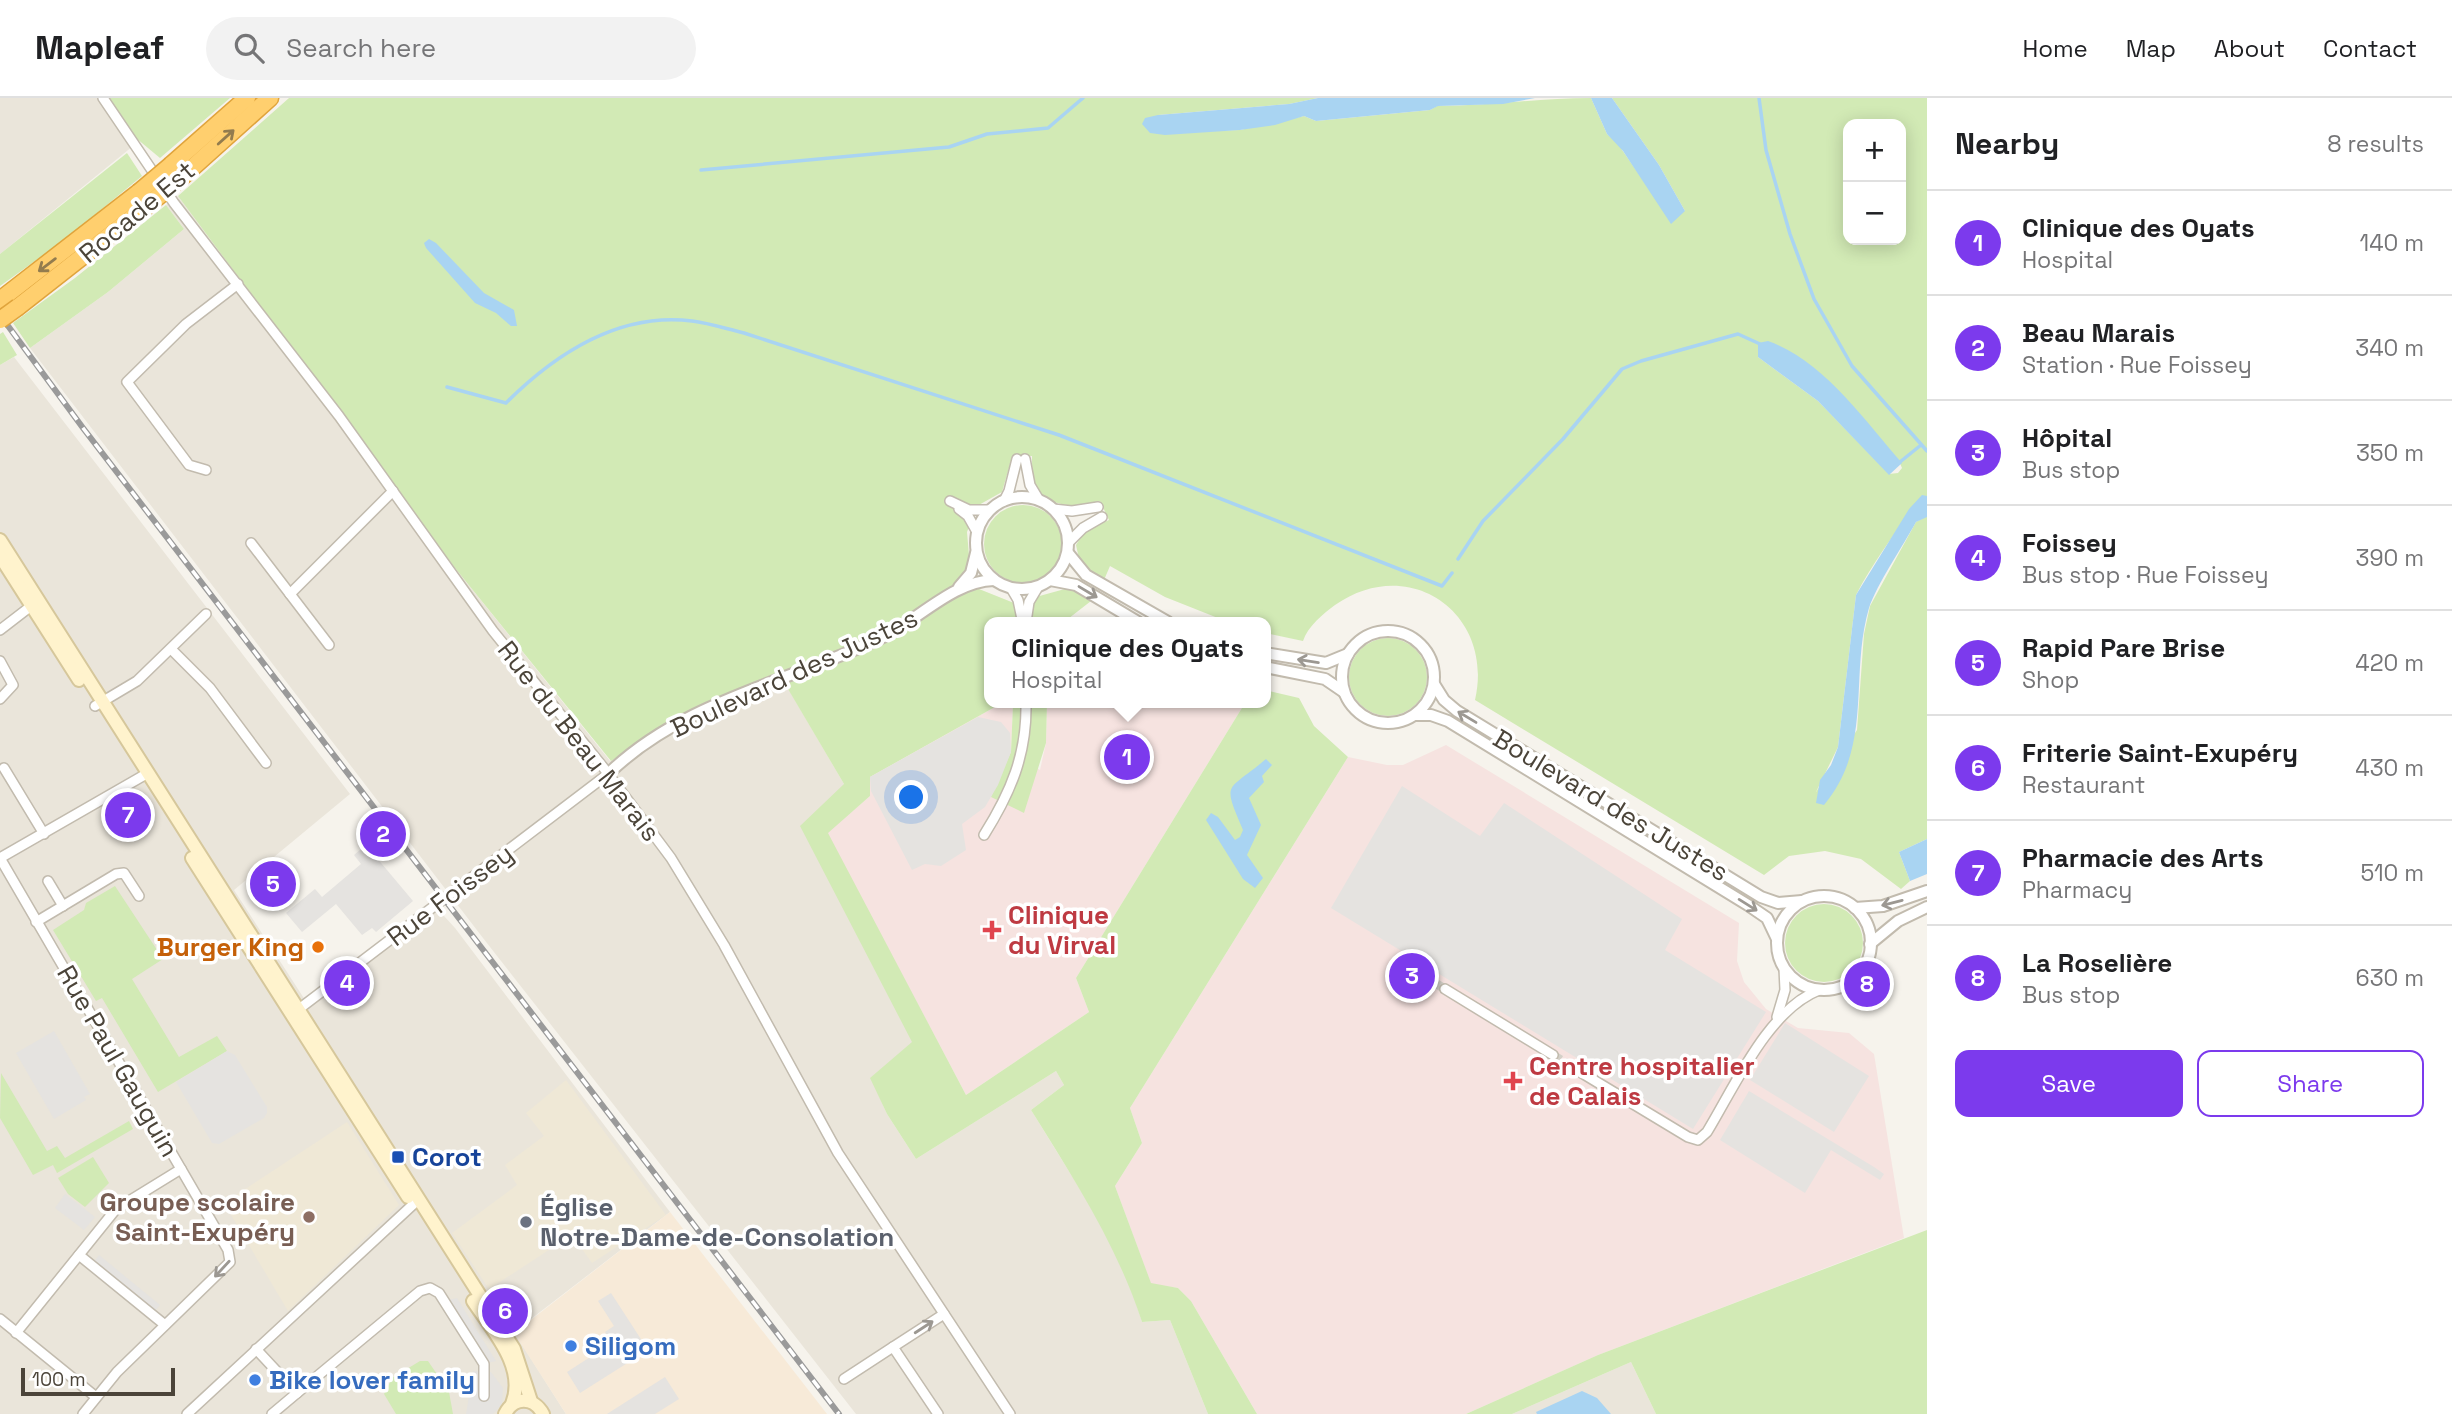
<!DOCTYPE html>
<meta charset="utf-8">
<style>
:root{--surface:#fff;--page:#f2f2f2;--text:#202124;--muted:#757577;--line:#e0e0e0;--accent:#7c3aed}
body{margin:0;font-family:"Space Grotesk",sans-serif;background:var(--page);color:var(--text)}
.controls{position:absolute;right:21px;top:21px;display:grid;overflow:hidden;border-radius:14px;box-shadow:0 4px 18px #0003}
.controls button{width:63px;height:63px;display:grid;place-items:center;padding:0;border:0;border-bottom:2px solid var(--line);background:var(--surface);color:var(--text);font:35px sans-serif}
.scale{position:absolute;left:21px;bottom:18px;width:154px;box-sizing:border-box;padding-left:7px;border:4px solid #4b4439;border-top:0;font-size:19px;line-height:24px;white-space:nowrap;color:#4b4439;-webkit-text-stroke:5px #fff;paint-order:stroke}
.you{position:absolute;left:912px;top:700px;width:24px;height:24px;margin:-18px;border:5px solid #fff;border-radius:50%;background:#1a73e8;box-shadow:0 0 0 10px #1a73e833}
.badge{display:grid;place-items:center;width:46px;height:46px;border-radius:50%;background:var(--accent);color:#fff;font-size:23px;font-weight:700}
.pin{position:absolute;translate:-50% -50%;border:4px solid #fff;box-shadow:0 2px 7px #0006}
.popup{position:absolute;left:984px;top:519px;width:287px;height:91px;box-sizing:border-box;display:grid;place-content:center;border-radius:14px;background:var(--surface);filter:drop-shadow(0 2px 5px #0005);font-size:23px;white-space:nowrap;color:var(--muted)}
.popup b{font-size:26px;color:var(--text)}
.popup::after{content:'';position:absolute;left:50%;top:100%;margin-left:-14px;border:14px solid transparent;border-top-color:var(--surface)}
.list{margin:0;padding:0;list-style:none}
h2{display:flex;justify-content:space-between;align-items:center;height:91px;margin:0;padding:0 28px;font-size:30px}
h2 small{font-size:23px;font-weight:400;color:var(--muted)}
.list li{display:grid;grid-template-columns:46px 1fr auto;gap:21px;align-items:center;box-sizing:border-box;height:105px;padding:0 28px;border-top:2px solid var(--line)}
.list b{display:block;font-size:26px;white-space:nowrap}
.list p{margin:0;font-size:23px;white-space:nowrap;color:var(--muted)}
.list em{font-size:23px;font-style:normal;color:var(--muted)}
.actions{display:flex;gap:14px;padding:21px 28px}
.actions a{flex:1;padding:16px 0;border:2px solid var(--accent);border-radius:14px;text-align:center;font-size:24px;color:var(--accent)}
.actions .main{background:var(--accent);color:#fff}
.icon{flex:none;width:38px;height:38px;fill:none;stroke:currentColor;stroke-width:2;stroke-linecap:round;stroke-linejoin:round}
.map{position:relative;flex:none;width:1927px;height:1316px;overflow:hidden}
header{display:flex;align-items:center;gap:42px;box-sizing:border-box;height:98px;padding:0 35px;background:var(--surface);border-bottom:2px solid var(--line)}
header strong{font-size:33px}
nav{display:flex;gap:38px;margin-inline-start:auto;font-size:24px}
.search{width:490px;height:63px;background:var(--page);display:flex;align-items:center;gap:18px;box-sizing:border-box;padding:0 24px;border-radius:38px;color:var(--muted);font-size:26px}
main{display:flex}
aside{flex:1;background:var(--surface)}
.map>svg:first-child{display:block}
.residential{fill:#eae5da}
.commercial{fill:#f7ead8}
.education{fill:#efe8d6}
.medical{fill:#f6e3e0}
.green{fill:#d2eab5;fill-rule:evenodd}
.parking{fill:#e5e3e0}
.water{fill:#a9d4f2}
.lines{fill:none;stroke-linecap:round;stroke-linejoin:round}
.stream{stroke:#a9d4f2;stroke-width:3.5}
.minor-tunnel{stroke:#d4d0c8;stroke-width:9;stroke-dasharray:9 4.5;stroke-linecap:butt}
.minor-casing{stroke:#c2bbae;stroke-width:12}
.tertiary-casing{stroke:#c2bbae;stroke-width:14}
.secondary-casing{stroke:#d6c79b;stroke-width:16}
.motorway-casing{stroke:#e0a43c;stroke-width:19}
.minor{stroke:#fff;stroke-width:9}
.tertiary{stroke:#fff;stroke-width:10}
.secondary{stroke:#fff3cd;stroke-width:12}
.motorway{stroke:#ffcf6e;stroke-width:16}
.rail-casing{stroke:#9a9a9a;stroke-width:6}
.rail{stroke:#fff;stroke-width:3.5;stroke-dasharray:10;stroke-linecap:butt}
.motorway-bridge-casing{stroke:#e0a43c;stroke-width:19;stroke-linecap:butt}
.motorway-bridge{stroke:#ffcf6e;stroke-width:16}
.oneway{stroke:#937c4e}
.oneway2{stroke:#9c9892}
.health-dot{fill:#e0444e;stroke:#fff;stroke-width:2.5}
.food-dot{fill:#e8710a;stroke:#fff;stroke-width:2.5}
.transit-dot{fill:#1a4fb4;stroke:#fff;stroke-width:2.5}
.education-dot{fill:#8d6e63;stroke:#fff;stroke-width:2.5}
.worship-dot{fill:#6b7280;stroke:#fff;stroke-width:2.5}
.shop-dot{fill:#3f7fe0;stroke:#fff;stroke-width:2.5}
.labels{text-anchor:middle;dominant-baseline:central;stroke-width:7;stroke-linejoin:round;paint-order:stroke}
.street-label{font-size:26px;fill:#4b4439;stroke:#fff}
.health-label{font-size:26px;font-weight:bold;fill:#be3a42;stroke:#fff;text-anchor:start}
.food-label{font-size:26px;font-weight:bold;fill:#c56008;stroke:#fff;text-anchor:end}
.transit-label{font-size:26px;font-weight:bold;fill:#164399;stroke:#fff;text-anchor:start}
.education-label{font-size:26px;font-weight:bold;fill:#785e54;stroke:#fff;text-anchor:end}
.worship-label{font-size:26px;font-weight:bold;fill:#5b616d;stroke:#fff;text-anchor:start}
.shop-label{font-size:26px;font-weight:bold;fill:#366cbe;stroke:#fff;text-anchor:start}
</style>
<header>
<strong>Mapleaf</strong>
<div class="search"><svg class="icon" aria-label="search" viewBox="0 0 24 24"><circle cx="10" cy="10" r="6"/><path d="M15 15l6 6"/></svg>Search here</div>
<nav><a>Home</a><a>Map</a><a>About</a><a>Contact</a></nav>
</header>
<main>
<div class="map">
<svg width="1927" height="1316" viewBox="0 0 1927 1316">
<rect width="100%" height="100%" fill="#f6f3ec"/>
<g class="residential">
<polygon points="0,0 108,0 133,48 0,156"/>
<polygon points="178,98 455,470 610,663 702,606 778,573 844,686 894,906 913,944 871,980 887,1016 916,1061 1056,973 1064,987 1031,1012 1101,1125 1128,1180 1142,1224 1170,1222 1208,1316 856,1316 483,840 30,250 108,194 184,131 166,107"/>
<polygon points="14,259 350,696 234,792 307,905 434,807 455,830 670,1114 514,1234 566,1316 0,1316 0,267"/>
<polygon points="1631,1264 1656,1316 1512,1316"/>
</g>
<polygon class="commercial" points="670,1114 827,1316 566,1316 514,1235"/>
<g class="education">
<polygon points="566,982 666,1117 592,1165 572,1137 489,1191 452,1135 517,1087 505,1067 544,1038 526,1015"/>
<polygon points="347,1024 399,1107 288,1213 224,1105"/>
</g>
<g class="medical">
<polygon points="1002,605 1013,605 1011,654 1040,672 1046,645 1047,605 1245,605 1076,880 1089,914 966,997 827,735 870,698 870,679"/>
<polygon points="1446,647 1739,825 1737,863 1744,884 1766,911 1798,930 1849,935 1874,956 1904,1140 1598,1257 1466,1316 1257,1316 1191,1203 1178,1190 1151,1186 1115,1088 1142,1045 1130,1010 1348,659 1387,667 1403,667"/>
</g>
<g class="green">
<polygon points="108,0 230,0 160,60 130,35"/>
<path d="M289 0H1318L1289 6 1158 17 1204 33 1240 32 1304 18 1316 23 1430 12 1437 8C1489 8 1539 0 1591 0L1607 36 1618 46 1656 101 1685 113 1659 67 1612 0H1927V398H1922C1899 430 1874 462 1856 497L1838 649 1816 694 1857 632 1864 536 1870 508 1916 424 1927 418V741L1899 754 1910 783 1901 791 1861 761 1825 753 1789 758 1764 777 1475 602C1495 515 1409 455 1335 507 1323 516 1308 528 1303 543L1265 535V524H1228L1165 499 1110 468 1104 482 1080 465 1076 447 1085 433 1109 422 1100 403C1080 410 1046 411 1035 386 1032 378 1032 367 1032 358L1012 359 1002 394 977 408 967 434 970 469 948 492 979 491 1014 505 1072 489 1091 503 1064 524H989V605H1002L870 679V698L828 735 966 997 1089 914 1076 880 1245 605H1265V592L1299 600 1314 628 1348 659 1130 1010 1142 1045 1115 1088 1151 1185 1178 1190 1191 1203 1257 1316H1208L1170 1222 1142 1224C1117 1147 1074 1081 1031 1012L1064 987 1056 973 916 1061 887 1016 870 980 912 944 800 728 844 686 778 574 702 606 611 663 455 470 178 98ZM1848 26H1901V142H1848ZM1758 246 1898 361 1902 370 1898 375 1889 376 1818 303 1758 259Z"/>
<polygon points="127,55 142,78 63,143 0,188 0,156"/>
<polygon points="166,107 184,131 108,194 30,250 13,225 75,180"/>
<polygon points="3,234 17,257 0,267 0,236"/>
<circle cx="1023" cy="446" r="39"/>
<circle cx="1388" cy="579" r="39"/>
<polygon points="1013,605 1047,605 1046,645 1024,715 991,699 1011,654"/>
<polygon points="115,788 163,861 132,881 179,959 217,938 227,953 158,994 102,900 96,903 53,832 84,812 86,805"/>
<circle cx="1824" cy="845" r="39"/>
<polygon points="1,975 47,1053 57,1048 65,1060 129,1023 133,1031 57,1075 53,1067 33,1077 0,1020"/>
<polygon points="93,1059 109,1085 85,1109 68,1096 58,1080"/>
<polygon points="1927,1132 1927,1316 1656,1316 1631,1264 1512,1316 1466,1316 1598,1257"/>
<polygon points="420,1263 428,1263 449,1294 453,1316 396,1316 384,1296 392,1280"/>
</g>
<g class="parking">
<polygon points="978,619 1001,624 1010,635 1011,654 998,687 985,709 962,726 966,752 941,768 925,766 912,772 871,693 870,679"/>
<polygon points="1402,688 1480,738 1504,705 1682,821 1665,852 1766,914 1693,1031 1331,810"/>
<polygon points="366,747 413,803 376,834 372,830 362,837 336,806 302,834 286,815 315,791 322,799 361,766 354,757"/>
<polygon points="1785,925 1869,978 1834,1034 1750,982"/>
<polygon points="54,933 90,996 84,999 86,1002 54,1021 16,955"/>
<polygon points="227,953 235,957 267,1009 267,1015 264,1020 219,1046 212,1045 176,984"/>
<polygon points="1749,993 1874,1069 1884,1076 1880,1082 1831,1052 1805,1095 1720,1042"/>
<polygon points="65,1096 95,1119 84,1132 55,1110"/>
<polygon points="99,1157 160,1207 154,1214 94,1164"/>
<polygon points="611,1195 648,1252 580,1295 567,1274 612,1245 605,1234 614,1228 598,1203"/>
<polygon points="457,1200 496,1263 487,1265 448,1202"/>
<polygon points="473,1273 491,1274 503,1290 502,1306 493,1316 466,1316"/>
<polygon points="665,1279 679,1301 655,1316 607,1316"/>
</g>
<g class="water">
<polygon points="1318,0 1535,0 1503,6 1438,8 1430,12 1316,23 1304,18 1275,27 1240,32 1165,37 1150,35 1142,26 1145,20 1158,17 1289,6"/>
<polygon points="1591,0 1612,0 1659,67 1685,113 1671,126 1623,53 1607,36"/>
<polygon points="429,141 436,145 484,195 514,212 517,228 511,228 496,215 475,205 426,150 424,145"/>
<path d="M1768 243C1824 263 1864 322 1902 365L1889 377 1818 303 1758 259V245Z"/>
<path d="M1922 397 1927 398V419L1916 424C1903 448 1877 486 1869 510 1849 578 1874 647 1824 707L1816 705 1820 682 1831 667 1838 649 1856 497 1909 411Z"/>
<path d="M1266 661 1272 667 1262 678 1264 684 1249 700 1261 727 1247 757 1263 780 1255 790 1243 781 1206 722 1211 715 1218 719 1235 742 1240 739 1243 732C1222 682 1226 695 1266 661Z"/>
<polygon points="1927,741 1927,776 1910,783 1899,754"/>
<polygon points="1582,1293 1597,1300 1611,1316 1537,1316 1536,1314"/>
</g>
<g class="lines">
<g class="stream">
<polyline points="1759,0 1766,52 1790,136 1814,201 1852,268 1927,353"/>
<polyline points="701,72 949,49 987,36 1048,30 1083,0"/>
<path d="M447 289 506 305C555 256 619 214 692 223 709 225 727 231 744 235L1059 337 1442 488 1452 475"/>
<polyline points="1895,368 1921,347"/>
<polyline points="1458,461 1483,423 1563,341 1622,271 1641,263 1738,236 1760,246"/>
</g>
<g class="minor-tunnel">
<polyline points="1425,879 1445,891"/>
<polyline points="1553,957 1582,975"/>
</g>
<g class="minor-casing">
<g id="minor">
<polyline points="103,0 174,105 339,318 493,533 603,669 671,760 724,847 838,1055 1010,1316"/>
<polyline points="1025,361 1030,387 1039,402"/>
<polyline points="206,372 189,367 127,284 186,226 238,186"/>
<polyline points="950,403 969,412 990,412"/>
<polyline points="1004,403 1009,393 1017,361"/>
<polyline points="959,411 968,418 977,434"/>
<polyline points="1053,411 1072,413 1098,409"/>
<polyline points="251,445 290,496"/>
<polyline points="1068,445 1083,430 1102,419"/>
<polyline points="1011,490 1018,502 1022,521"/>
<polyline points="1026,524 1029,504 1038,489"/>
<polyline points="0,532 35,505"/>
<polyline points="329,547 290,496 393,393"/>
<polyline points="171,551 210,590 266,665"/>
<polyline points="0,563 13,587 0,601"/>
<polyline points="95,608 137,583 206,516"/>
<polyline points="4,670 44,736"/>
<path d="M984 737C1011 694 1027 656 1026 605"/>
<polyline points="48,783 63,808"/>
<polyline points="36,824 116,776 124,775 139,798"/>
<polyline points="1445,891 1553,957"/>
<polyline points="295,914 608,676"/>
<polyline points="1777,919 1785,892 1784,870"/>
<path d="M1582 975 1688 1039 1698 1042 1707 1034C1735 988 1768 912 1819 892"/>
<polyline points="79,1157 165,1227"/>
<polyline points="0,1221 96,1299"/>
<polyline points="16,1235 116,1111 181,1071 0,760 148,675"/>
<polyline points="256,1251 297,1295 420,1193 430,1190 439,1195 484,1266 484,1298"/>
<polyline points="844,1281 893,1249"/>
<polyline points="83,1316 117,1274 230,1164 228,1152 181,1071"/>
<polyline points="187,1316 419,1101"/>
<polyline points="272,1316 297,1295"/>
<polyline points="938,1316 893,1249 944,1216"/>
</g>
</g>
<g class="tertiary-casing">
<g id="tertiary">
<circle cx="1022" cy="445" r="46"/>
<polyline points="1068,455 1086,477 1168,524"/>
<polyline points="1050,482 1076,487 1138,524"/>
<polyline points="959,489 971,475 976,455"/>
<circle cx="1388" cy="579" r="46"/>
<polyline points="1265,555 1326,565 1348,556"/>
<polyline points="1265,569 1325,581 1344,594"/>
<polyline points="1434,586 1444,602 1457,613 1761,799 1778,805 1802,803"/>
<polyline points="1415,617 1431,617 1448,623 1748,807 1767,820 1777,841"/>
<path d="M608 676C683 603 789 584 881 540 917 523 953 483 994 482"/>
<circle cx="1824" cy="845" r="47"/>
<polyline points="1855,810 1883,808 1927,793"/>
<polyline points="1870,846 1898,823 1927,809"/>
</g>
</g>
<g class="secondary-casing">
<g id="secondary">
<polyline points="0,442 514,1251 531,1303"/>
<polyline points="0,458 79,582"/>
<polyline points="192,760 408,1099"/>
<path d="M473 1203C492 1232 527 1269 512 1306"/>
<path d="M505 1316C514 1298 534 1299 543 1316"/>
</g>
</g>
<g class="motorway-casing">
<g id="motorway">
<polyline points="171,67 247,0"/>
<polyline points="182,79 270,0"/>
<polyline points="0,202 139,94"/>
<polyline points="18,209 148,107"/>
</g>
</g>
<use href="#minor" class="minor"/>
<use href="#tertiary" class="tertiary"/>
<use href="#secondary" class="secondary"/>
<use href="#motorway" class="motorway"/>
<g class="rail-casing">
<polyline id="rail" points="0,217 83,330 839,1316"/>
</g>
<use href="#rail" class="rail"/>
<g class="motorway-bridge-casing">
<g id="motorway-bridge">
<polyline points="139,94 171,67"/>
<polyline points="148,107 182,79"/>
<polyline points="0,222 18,209"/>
</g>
</g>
<use href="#motorway-bridge" class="motorway-bridge"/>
</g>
<defs><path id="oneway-shaft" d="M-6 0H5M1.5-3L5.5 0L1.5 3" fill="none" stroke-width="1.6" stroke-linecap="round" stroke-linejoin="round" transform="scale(1.75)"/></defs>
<g class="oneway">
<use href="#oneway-shaft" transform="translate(226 39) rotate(-42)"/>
<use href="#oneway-shaft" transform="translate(47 167) rotate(143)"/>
</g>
<g class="oneway2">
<use href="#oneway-shaft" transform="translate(1088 494) rotate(31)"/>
<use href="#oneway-shaft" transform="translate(1308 563) rotate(-171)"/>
<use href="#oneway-shaft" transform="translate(1467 619) rotate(-149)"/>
<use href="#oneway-shaft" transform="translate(1892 805) rotate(166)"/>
<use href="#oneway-shaft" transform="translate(1748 807) rotate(32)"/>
<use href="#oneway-shaft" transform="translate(222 1171) rotate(133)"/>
<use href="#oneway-shaft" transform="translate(924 1229) rotate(-33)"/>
</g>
<g class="health-dot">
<path d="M988.5 821.5h7v7h7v7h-7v7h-7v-7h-7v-7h7z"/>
<path d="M1509.5 972.5h7v7h7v7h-7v7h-7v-7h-7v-7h7z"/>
</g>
<circle class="food-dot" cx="318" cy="849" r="7"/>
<rect class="transit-dot" x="391" y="1052" width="14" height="14" rx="3.5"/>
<circle class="education-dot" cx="309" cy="1119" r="7"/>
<circle class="worship-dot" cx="526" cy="1124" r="7"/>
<g class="shop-dot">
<circle cx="571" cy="1248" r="7"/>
<circle cx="255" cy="1282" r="7"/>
</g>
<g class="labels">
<g class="street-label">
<text transform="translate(137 114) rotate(-40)">Rocade Est</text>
<text transform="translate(794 575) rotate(-25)">Boulevard des Justes</text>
<text transform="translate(579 643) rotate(52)">Rue du Beau Marais</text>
<text transform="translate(1611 707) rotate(31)">Boulevard des Justes</text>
<text transform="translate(450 797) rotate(-37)">Rue Foissey</text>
<text transform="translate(118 963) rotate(60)">Rue Paul Gauguin</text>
</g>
<g class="health-label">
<text x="1008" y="817">Clinique<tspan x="1008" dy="30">du Virval</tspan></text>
<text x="1529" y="968">Centre hospitalier<tspan x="1529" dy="30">de Calais</tspan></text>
</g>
<g class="food-label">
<text x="304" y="849">Burger King</text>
</g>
<g class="transit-label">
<text x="412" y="1059">Corot</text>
</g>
<g class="education-label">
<text x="295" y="1104">Groupe scolaire<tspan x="295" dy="30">Saint-Exupéry</tspan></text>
</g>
<g class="worship-label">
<text x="540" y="1109">Église<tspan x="540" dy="30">Notre-Dame-de-Consolation</tspan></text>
</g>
<g class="shop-label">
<text x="585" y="1248">Siligom</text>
<text x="269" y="1282">Bike lover family</text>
</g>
</g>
</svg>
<div class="controls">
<button>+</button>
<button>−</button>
</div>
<div class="scale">100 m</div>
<div class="you"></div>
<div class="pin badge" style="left:1127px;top:659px">1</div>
<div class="popup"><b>Clinique des Oyats</b>Hospital</div>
<div class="pin badge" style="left:383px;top:736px">2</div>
<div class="pin badge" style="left:1412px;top:878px">3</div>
<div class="pin badge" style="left:347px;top:885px">4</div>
<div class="pin badge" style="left:273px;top:786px">5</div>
<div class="pin badge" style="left:505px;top:1213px">6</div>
<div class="pin badge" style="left:128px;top:717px">7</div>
<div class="pin badge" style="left:1867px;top:886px">8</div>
</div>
<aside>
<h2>Nearby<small>8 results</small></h2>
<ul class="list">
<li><span class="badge">1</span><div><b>Clinique des Oyats</b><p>Hospital</p></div><em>140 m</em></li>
<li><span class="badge">2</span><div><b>Beau Marais</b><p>Station · Rue Foissey</p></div><em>340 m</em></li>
<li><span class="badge">3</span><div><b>Hôpital</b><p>Bus stop</p></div><em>350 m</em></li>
<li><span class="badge">4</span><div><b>Foissey</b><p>Bus stop · Rue Foissey</p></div><em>390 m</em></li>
<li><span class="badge">5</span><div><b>Rapid Pare Brise</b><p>Shop</p></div><em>420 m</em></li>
<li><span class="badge">6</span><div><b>Friterie Saint-Exupéry</b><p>Restaurant</p></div><em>430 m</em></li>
<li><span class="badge">7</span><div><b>Pharmacie des Arts</b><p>Pharmacy</p></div><em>510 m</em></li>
<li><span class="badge">8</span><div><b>La Roselière</b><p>Bus stop</p></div><em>630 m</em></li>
</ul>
<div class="actions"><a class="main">Save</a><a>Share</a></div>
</aside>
</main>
